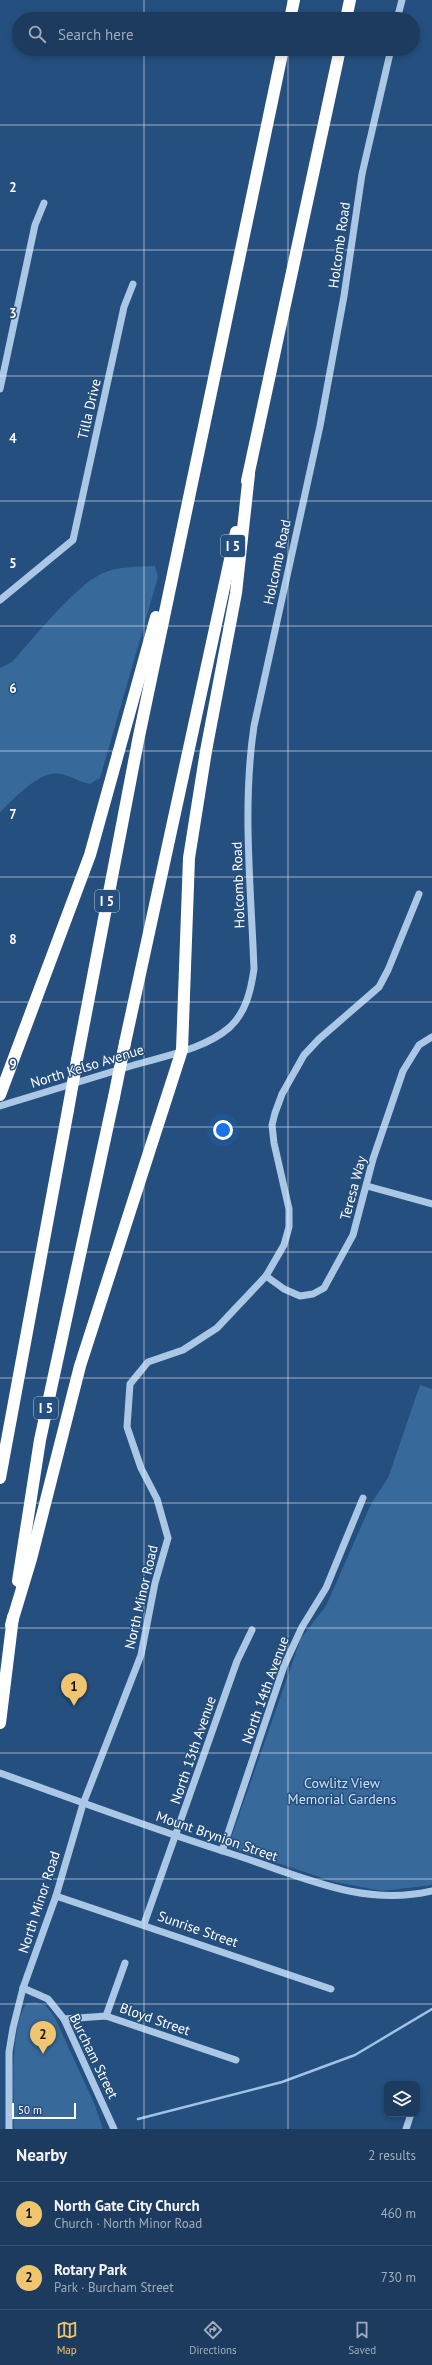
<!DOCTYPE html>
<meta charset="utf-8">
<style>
:root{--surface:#1c3b5e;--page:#254264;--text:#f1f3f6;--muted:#a0adbc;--line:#3a5573;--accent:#efc56f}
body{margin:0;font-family:"PT Sans",sans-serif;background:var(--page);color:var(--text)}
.controls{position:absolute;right:12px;bottom:12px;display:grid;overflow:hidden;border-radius:8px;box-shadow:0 2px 6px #0003}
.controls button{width:36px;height:36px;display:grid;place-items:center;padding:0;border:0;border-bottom:1px solid var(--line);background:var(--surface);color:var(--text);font:20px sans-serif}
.scale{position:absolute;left:12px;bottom:10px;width:64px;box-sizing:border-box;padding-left:4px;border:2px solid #fff;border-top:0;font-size:11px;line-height:14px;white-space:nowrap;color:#fff;-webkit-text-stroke:3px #254f7e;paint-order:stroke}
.you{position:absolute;left:223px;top:1130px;width:14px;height:14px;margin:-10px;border:3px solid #fff;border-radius:50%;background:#1a73e8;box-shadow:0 0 0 6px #1a73e833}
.badge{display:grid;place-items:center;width:26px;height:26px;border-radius:50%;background:var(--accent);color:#111;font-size:13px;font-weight:700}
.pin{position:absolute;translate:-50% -33px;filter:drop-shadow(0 1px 2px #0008)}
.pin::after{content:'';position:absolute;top:21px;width:14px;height:12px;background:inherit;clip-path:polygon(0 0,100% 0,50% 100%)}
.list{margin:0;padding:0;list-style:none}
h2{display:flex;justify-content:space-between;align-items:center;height:52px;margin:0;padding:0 16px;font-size:17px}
h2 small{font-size:13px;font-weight:400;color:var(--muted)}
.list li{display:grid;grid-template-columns:26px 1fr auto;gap:12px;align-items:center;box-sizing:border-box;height:64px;padding:0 16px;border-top:1px solid var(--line)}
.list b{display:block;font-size:15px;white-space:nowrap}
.list p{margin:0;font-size:13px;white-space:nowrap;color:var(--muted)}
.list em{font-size:13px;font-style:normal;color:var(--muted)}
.icon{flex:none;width:22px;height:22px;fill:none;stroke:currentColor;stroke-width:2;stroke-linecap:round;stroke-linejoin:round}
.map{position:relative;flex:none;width:432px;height:2129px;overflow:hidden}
.search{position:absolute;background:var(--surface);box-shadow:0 2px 6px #0003;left:12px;right:12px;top:12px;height:44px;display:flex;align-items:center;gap:10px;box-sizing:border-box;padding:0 14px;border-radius:22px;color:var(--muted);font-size:15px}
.sheet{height:180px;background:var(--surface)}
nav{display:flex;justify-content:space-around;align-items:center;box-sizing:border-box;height:56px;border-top:1px solid var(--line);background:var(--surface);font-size:11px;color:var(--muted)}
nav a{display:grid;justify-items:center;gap:2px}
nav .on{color:var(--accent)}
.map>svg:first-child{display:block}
.green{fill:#38699b}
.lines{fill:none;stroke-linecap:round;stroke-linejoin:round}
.stream{stroke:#9fc2e6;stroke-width:2.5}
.minor{stroke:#aac7e5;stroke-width:7}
.highway{stroke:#fff;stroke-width:12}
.highway-bridge{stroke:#fff;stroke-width:12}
.grid{fill:none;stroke:#fff;stroke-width:1;stroke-opacity:0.55}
.labels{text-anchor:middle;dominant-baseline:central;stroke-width:3;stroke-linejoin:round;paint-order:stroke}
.shield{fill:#254f7e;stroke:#becad8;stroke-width:1}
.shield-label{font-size:13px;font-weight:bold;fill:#fff}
.street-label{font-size:14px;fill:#fff;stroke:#254f7e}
.park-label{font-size:14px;fill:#cde0f4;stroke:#254f7e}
.grid-label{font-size:13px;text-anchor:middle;font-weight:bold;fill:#fff;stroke:#254f7e;stroke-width:3;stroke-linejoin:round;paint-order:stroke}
</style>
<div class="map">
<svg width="432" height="2129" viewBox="0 0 432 2129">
<rect width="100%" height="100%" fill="#254f7e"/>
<g class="green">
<path d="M155 566 158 577 100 778 90 784C80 782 71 776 61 774 40 769 14 799 0 812V668L12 662C33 639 74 587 101 574 117 566 138 567 155 566Z"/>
<polygon points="420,1385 432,1389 432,1885 383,1891 335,1882 228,1847 301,1638 326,1606 371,1504 388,1478"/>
<path d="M35 2002 46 2006 54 2016 94 2103 103 2129H14C14 2100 9 2025 27 2003Z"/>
</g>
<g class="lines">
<polyline class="stream" points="138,2119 282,2082 355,2055 432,2009"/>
<g class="minor">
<polyline points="397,19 402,0"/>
<polyline points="0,389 35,225 44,203"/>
<polyline points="0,600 73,540 124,307 133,284"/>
<path d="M0 1106C45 1092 89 1079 134 1065 165 1056 205 1049 230 1027 246 1012 251 990 254 969 251 888 242 806 254 726L320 426 344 296 362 174 391 49"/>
<polyline points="367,1186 432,1204"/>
<polyline points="266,1276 284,1289 300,1296 313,1294 324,1288 353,1235 373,1159 403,1071 419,1045 432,1037"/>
<path d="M0 1773C76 1800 152 1829 229 1853 297 1874 360 1908 432 1891"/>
<polyline points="222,1851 284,1666 302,1627 326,1588 363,1498"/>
<polyline points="56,1896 331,1989"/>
<polyline points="144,1924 237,1661 252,1630"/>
<polyline points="23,1988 48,1999 64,2019 114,2129"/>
<polyline points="106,2016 125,1963"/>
<polyline points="64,2019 106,2016 236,2060"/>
<polyline points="9,2129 9,2052 13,2028 23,1988 56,1896 83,1804 141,1655 155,1583 168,1538 157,1499 141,1468 127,1427 130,1384 148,1362 183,1350 217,1328 266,1276 284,1245 289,1227 289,1209 274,1143 272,1125 275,1113 282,1094 304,1055 319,1039 379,987 388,970 419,894"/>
<polyline points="406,2129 411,2114"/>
</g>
<g class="highway">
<polyline points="290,19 294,0"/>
<polyline points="346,19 350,0"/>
<polyline points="247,481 340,49"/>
<polyline points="125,1043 236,532"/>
<polyline points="77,1060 138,741 283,49"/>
<polyline points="0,1095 90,855 156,617"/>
<polyline points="0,1478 68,1110"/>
<polyline points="18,1581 40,1440 114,1097"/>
<polyline points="11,1625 31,1559 80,1366 182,1050 189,858 206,751 236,593 249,474"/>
<polyline points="0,1723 13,1617"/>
</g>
<g class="highway-bridge">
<polyline points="114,1097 125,1043"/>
<polyline points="68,1110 77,1060"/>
</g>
</g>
<path class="grid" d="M144 0V19M288 0V19M144 49V2129M288 49V2129M0 125H432M0 250H432M0 376H432M0 501H432M0 626H432M0 751H432M0 877H432M0 1002H432M0 1127H432M0 1252H432M0 1378H432M0 1503H432M0 1628H432M0 1753H432M0 1879H432M0 2004H432"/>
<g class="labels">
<g class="shield">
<rect x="221" y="535" width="24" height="22" rx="3"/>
<rect x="95" y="890" width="24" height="22" rx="3"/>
<rect x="34" y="1397" width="24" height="22" rx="3"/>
</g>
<g class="shield-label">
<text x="233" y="546">I 5</text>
<text x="107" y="901">I 5</text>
<text x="46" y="1408">I 5</text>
</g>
<g class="street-label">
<text transform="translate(339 245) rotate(-82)">Holcomb Road</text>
<text transform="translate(89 409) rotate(-77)">Tilla Drive</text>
<text transform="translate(277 562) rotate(-78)">Holcomb Road</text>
<text transform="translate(238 885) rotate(-92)">Holcomb Road</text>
<text transform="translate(87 1066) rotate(-17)">North Kelso Avenue</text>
<text transform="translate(353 1188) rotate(-75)">Teresa Way</text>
<text transform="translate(141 1597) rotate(-77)">North Minor Road</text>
<text transform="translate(265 1690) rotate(-70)">North 14th Avenue</text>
<text transform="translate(193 1750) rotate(-71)">North 13th Avenue</text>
<text transform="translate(217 1836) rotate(19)">Mount Brynion Street</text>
<text transform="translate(39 1902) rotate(-72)">North Minor Road</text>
<text transform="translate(198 1929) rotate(19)">Sunrise Street</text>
<text transform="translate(155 2019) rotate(19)">Bloyd Street</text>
<text transform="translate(94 2056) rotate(64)">Burcham Street</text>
</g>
<g class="park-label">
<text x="342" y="1783">Cowlitz View<tspan x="342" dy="16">Memorial Gardens</tspan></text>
</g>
</g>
<g class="grid-label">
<text x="13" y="192">2</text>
<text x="13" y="318">3</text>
<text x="13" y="443">4</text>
<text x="13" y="568">5</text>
<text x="13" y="693">6</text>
<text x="13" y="819">7</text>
<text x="13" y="944">8</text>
<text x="13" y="1069">9</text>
</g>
</svg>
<div class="controls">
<button><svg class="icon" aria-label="layers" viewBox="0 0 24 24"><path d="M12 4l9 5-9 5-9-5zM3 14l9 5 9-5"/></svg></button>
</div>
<div class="scale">50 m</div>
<div class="you"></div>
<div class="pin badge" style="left:74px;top:1706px">1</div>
<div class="pin badge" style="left:43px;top:2054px">2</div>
<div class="search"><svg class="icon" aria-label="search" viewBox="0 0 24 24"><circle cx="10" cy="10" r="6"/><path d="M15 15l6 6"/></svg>Search here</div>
</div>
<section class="sheet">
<h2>Nearby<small>2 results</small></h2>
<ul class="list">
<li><span class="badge">1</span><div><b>North Gate City Church</b><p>Church · North Minor Road</p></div><em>460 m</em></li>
<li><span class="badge">2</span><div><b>Rotary Park</b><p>Park · Burcham Street</p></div><em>730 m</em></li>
</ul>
</section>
<nav>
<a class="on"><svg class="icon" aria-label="map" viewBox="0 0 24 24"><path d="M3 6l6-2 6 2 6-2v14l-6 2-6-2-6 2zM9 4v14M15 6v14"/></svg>Map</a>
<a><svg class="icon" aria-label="directions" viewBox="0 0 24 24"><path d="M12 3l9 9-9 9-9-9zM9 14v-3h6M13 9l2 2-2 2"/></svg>Directions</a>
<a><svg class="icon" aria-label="saved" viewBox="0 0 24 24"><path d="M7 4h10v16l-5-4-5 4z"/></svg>Saved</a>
</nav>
